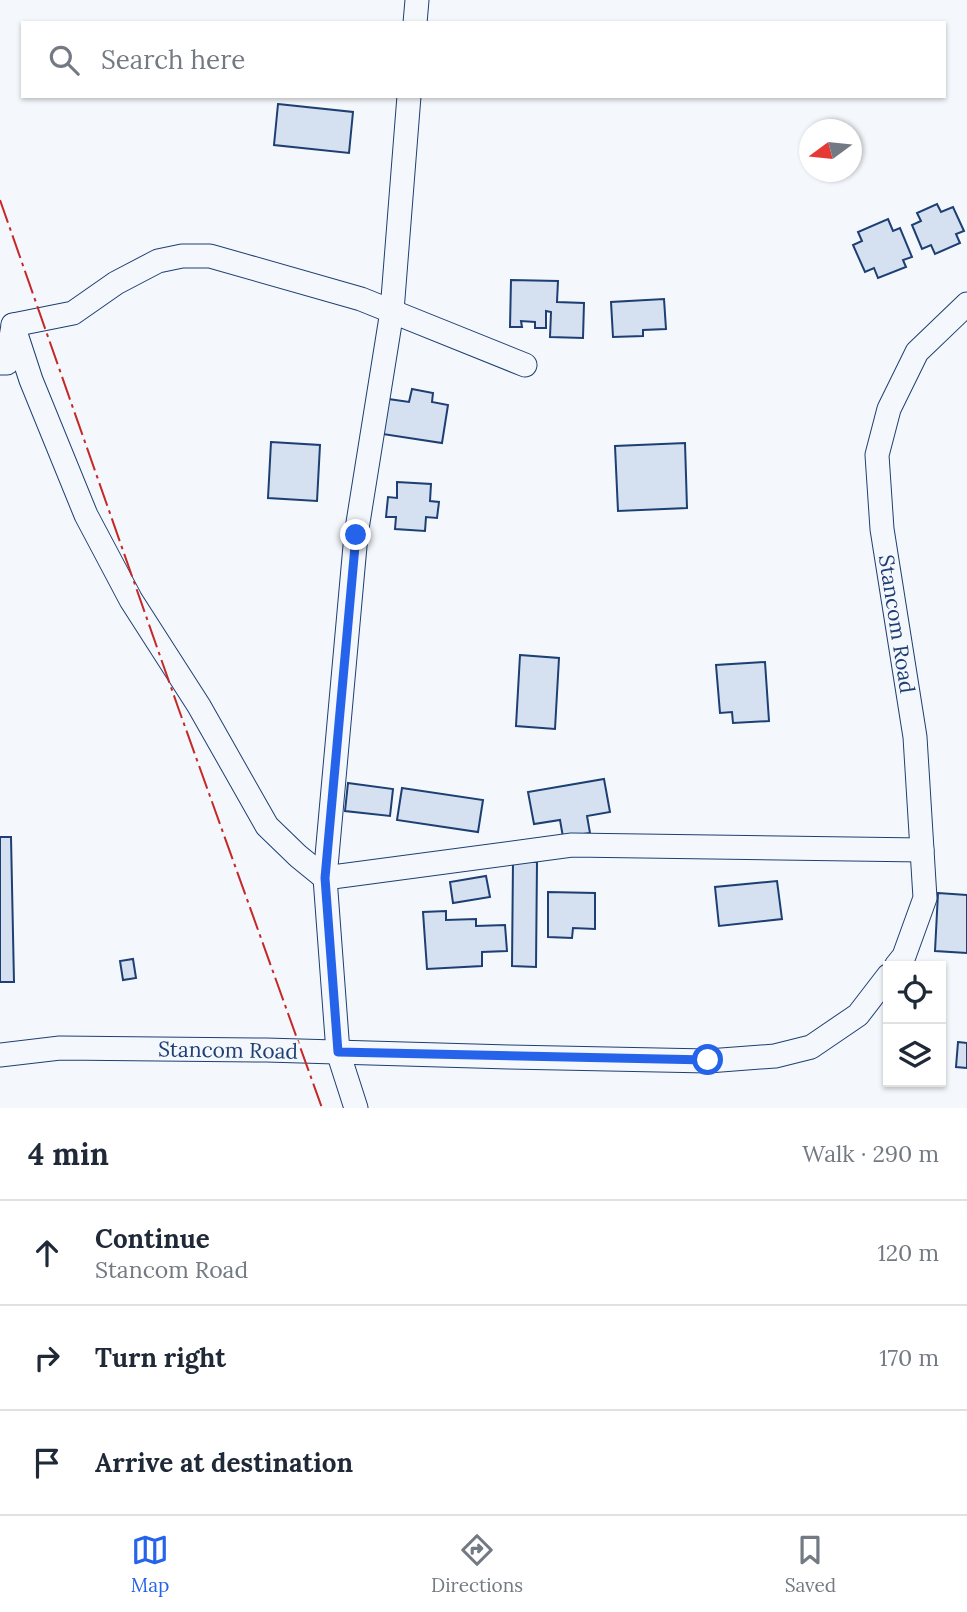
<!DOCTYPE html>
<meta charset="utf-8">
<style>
:root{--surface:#fff;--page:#f2f2f3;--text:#1f2937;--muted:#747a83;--line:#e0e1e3;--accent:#2563eb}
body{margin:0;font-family:Lora,serif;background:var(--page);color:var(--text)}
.controls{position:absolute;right:21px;bottom:21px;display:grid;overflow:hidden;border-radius:0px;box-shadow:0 2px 5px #0004}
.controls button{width:63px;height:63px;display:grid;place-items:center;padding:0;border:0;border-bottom:2px solid var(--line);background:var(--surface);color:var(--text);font:35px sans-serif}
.compass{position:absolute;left:799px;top:119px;width:63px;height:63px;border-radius:50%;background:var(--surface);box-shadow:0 2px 5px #0004;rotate:255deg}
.stop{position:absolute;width:21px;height:21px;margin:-16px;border:5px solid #2563eb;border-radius:50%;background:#fff}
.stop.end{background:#2563eb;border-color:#fff;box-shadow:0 2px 7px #0008}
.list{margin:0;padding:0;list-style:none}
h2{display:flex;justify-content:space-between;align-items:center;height:91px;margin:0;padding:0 28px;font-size:30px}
h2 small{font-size:23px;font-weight:400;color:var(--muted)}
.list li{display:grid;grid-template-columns:46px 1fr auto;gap:21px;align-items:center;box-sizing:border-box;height:105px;padding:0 28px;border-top:2px solid var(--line)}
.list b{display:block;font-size:26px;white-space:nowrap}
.list p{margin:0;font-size:23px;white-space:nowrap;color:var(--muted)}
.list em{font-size:23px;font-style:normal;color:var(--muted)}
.icon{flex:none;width:38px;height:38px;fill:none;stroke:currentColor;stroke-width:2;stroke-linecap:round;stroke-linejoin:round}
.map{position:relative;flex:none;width:967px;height:1108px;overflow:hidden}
.search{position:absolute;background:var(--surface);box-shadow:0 2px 5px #0004;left:21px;right:21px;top:21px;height:77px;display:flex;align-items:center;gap:18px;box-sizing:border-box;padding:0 24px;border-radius:0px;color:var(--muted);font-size:26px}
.sheet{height:406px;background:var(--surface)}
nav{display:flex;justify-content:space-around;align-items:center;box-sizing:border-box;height:98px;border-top:2px solid var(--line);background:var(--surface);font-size:19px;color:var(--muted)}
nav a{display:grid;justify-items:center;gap:4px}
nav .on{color:var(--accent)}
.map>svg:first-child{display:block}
.building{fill:#d5e0f0;stroke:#1d3f73;stroke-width:2}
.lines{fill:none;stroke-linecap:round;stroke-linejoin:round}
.minor-casing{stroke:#1d3f73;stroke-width:25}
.minor{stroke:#f4f7fb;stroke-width:23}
.power{stroke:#c62828;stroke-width:2;stroke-dasharray:24 5 3.5 5;stroke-linecap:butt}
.route{stroke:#2563eb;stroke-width:9}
.labels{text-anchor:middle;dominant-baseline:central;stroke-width:5;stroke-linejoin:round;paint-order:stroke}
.street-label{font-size:21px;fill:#1d3f73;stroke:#f4f7fb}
</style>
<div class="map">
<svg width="967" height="1108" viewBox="0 0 967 1108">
<rect width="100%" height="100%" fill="#f4f7fb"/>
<g class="building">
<polygon points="278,104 353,112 349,153 274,145"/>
<polygon points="937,204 941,212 953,207 964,231 956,234 960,243 935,254 931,245 922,249 912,225 921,221 917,213"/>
<polygon points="888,219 893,231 900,228 912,257 903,260 906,267 878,278 874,268 865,272 853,245 862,241 858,232"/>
<polygon points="511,280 558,281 557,302 584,303 583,338 550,337 551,312 546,311 546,328 535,328 535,322 521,321 522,327 510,327"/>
<polygon points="664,299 666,329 643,330 643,336 613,337 611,302"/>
<polygon points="412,389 433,393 432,402 448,405 442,443 376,433 381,398 409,402"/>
<polygon points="271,442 320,445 317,501 268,498"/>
<polygon points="685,443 687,508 618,511 615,446"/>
<polygon points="397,482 431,484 430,501 439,502 437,518 426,517 425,531 395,529 396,517 386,517 388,497 397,498"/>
<polygon points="520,655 559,658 555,729 516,726"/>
<polygon points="765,662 769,721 733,723 732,712 720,713 716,665"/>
<polygon points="604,779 610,812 587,816 590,833 563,837 560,820 534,824 528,792"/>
<polygon points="348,783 393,789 390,816 345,811"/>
<polygon points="402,788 483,800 478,832 397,820"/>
<polygon points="0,837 11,837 14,982 0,982"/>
<polygon points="513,861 537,862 536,967 512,966"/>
<polygon points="486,876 490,897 453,903 450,882"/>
<polygon points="777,881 782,919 719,926 715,887"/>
<polygon points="548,892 595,893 595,929 573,928 572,938 548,937"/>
<polygon points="938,893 967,895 967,953 935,951"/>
<polygon points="446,911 446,920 476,919 476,926 505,925 507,951 482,952 482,966 427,969 423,912"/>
<polygon points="133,959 136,978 123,980 120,961"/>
<polygon points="958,1042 967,1043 967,1068 956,1067"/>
</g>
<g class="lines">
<g class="minor-casing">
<g id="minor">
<polyline points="415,23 417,0"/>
<polyline points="13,325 31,380 86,515 131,600 199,706 267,826 298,856 325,878 572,845 922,850"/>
<polyline points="13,325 73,313 116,283 158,261 182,256 210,256 361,299 525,365"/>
<polyline points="0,363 7,363 12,331"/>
<polyline points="896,966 904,956 925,898 915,737 882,529 877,455 889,409 917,352 967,304"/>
<polyline points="0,1055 60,1048 266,1050 509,1057 708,1061 775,1056 811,1047 858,1015 888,976"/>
<polyline points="356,1108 338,1052 325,878 356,535 392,311 409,96"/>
</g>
</g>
<use href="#minor" class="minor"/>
<polyline class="power" points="0,200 179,710 322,1108"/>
</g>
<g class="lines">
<polyline class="route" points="356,535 325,878 338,1052 708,1060"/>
</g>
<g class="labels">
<g class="street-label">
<text transform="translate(897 624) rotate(81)">Stancom Road</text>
<text transform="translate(228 1050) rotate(1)">Stancom Road</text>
</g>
</g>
</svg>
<div class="controls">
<button><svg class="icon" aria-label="locate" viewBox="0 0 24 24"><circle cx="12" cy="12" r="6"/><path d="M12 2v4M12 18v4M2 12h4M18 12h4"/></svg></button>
<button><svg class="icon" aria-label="layers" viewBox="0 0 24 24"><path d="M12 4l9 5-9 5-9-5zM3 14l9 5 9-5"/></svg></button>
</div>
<svg class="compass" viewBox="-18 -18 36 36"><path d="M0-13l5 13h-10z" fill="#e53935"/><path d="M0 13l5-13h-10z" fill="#747a83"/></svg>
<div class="stop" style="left:708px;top:1060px"></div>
<div class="stop end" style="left:356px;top:535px"></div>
<div class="search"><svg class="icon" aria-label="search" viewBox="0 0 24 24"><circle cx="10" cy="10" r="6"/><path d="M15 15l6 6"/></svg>Search here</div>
</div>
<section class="sheet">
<h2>4 min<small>Walk · 290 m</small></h2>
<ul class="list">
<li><svg class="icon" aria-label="ahead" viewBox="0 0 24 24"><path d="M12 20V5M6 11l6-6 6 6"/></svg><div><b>Continue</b><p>Stancom Road</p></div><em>120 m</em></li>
<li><svg class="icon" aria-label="right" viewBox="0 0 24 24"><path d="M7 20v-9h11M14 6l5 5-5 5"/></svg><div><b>Turn right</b></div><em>170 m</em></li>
<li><svg class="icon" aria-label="arrive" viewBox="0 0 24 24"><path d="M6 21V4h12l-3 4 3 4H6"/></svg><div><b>Arrive at destination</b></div></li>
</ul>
</section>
<nav>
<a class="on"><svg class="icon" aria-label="map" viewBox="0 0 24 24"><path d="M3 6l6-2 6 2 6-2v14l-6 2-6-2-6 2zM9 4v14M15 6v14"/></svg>Map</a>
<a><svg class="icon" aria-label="directions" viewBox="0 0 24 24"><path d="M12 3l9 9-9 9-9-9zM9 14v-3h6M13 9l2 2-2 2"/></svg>Directions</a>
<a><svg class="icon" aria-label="saved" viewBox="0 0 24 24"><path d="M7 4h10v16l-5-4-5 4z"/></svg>Saved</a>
</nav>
